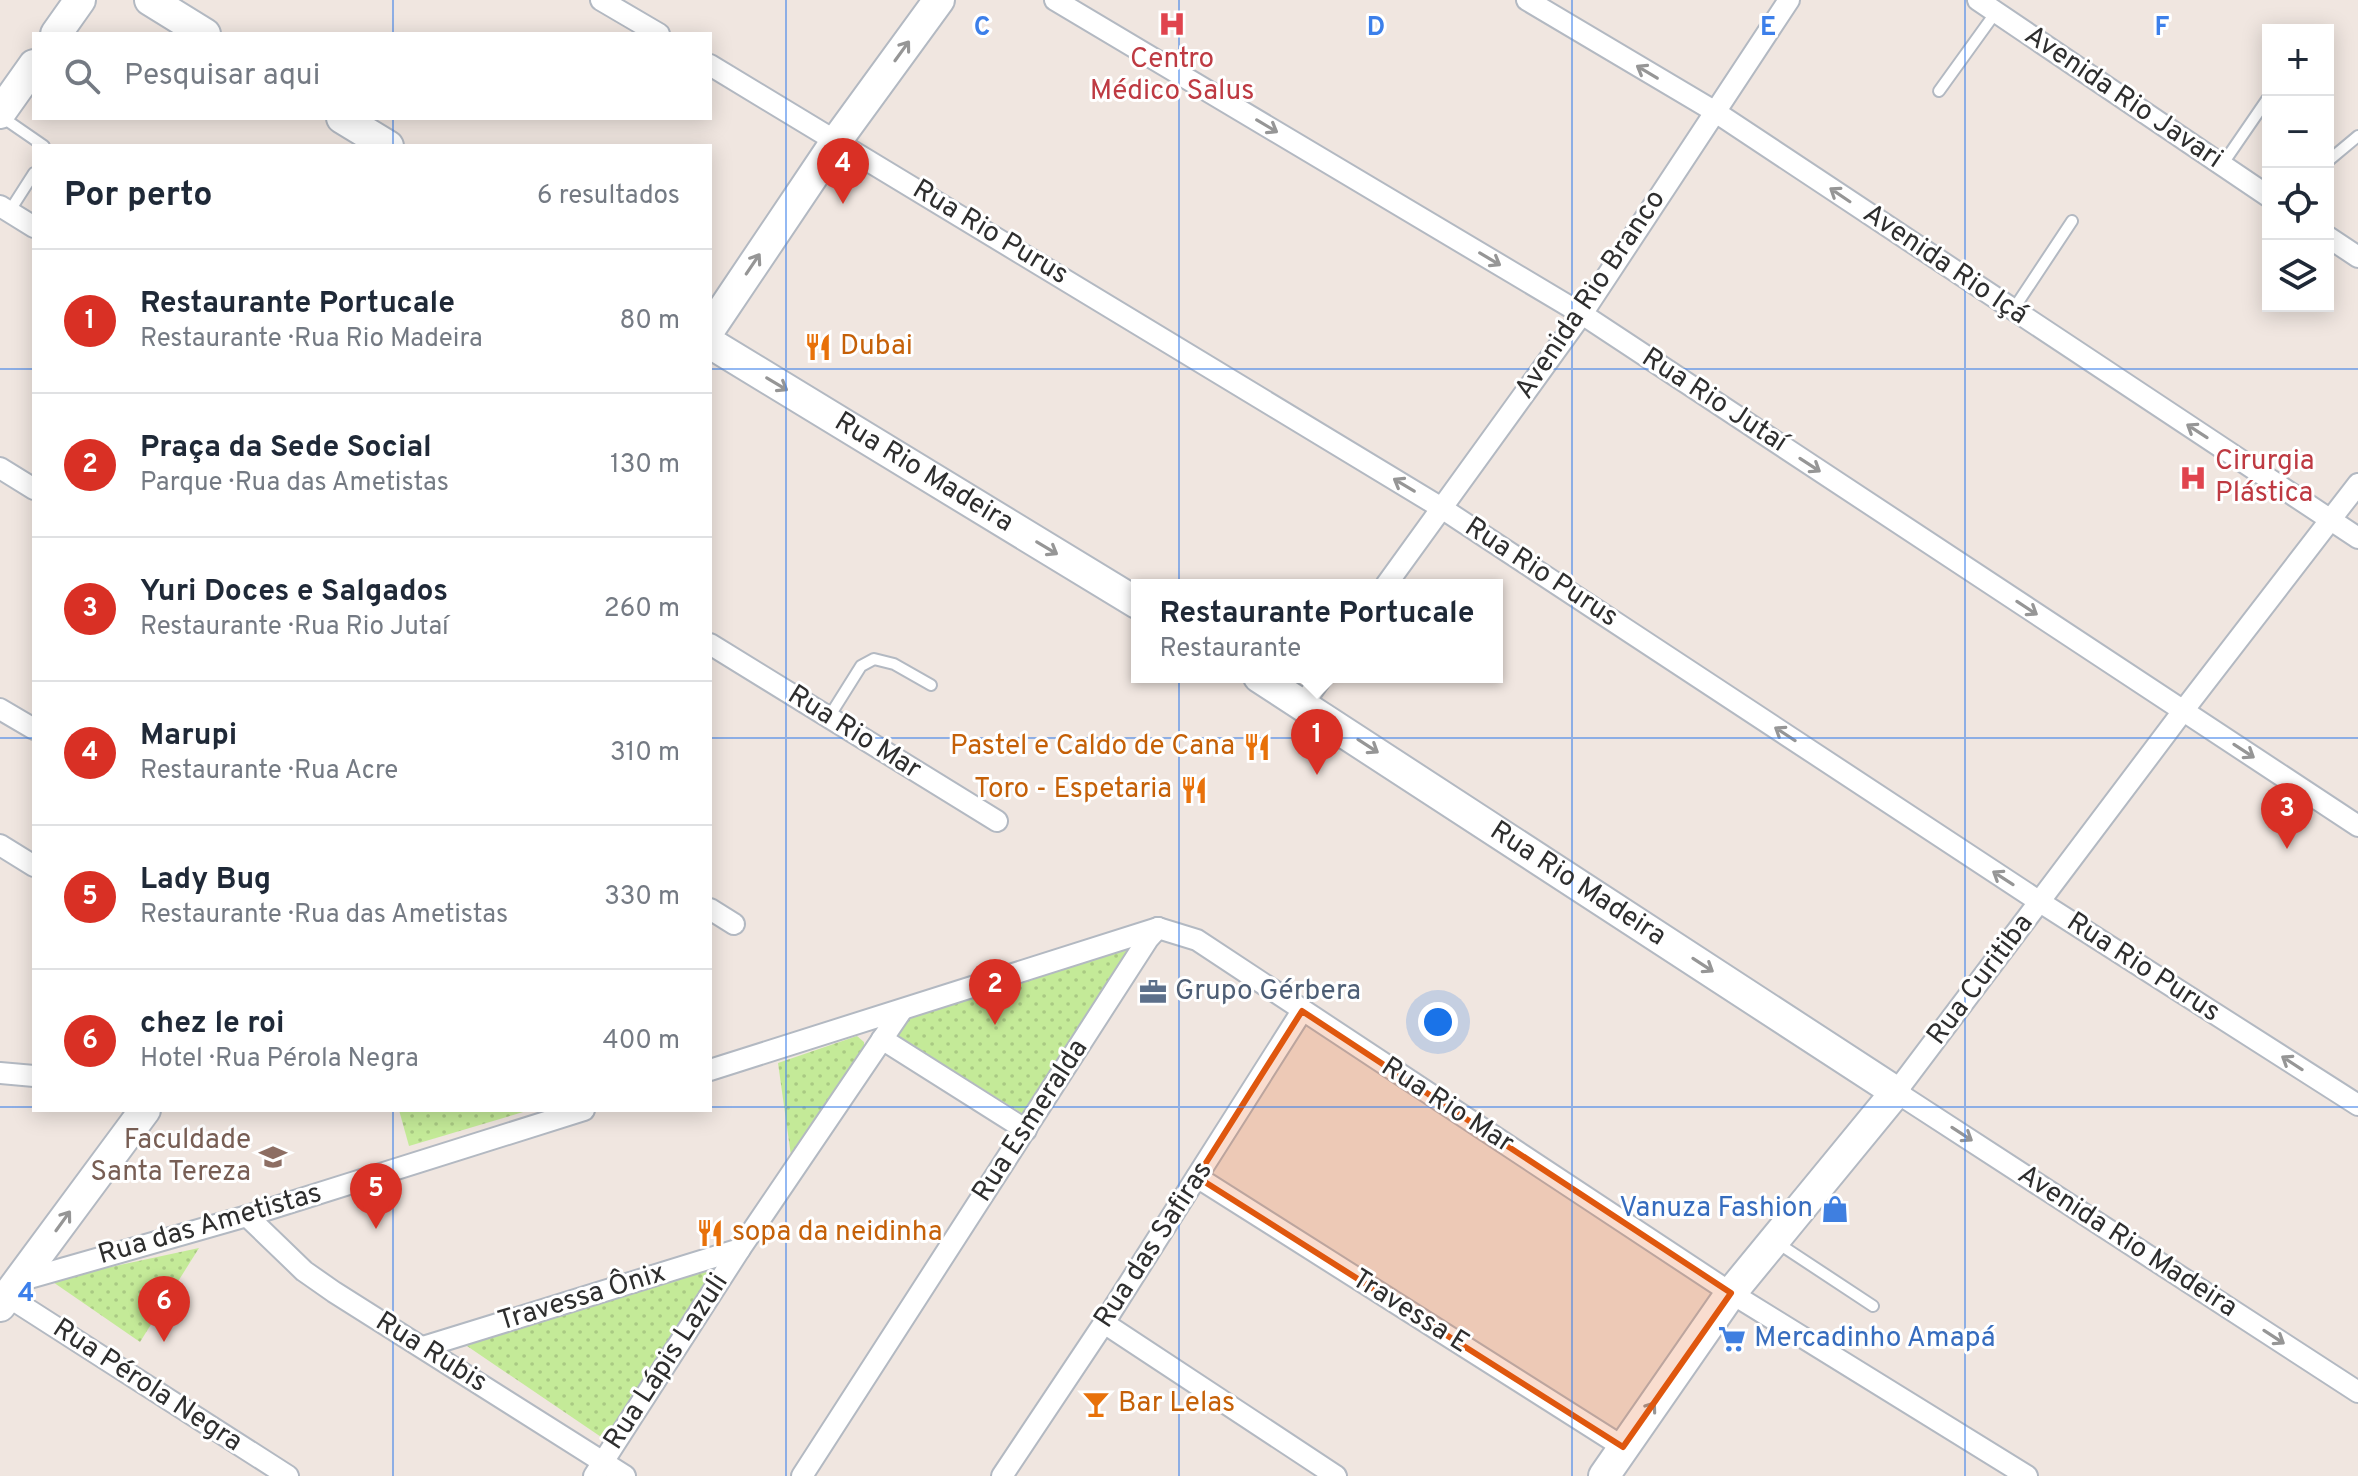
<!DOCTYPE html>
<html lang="pt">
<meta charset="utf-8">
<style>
:root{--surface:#fff;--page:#f6f6f7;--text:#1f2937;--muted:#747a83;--line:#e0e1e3;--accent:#d93025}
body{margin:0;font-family:Overpass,sans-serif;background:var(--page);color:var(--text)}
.controls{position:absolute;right:24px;top:24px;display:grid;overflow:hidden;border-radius:0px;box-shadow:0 4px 20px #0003}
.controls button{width:72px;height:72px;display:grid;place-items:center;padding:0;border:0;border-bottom:2px solid var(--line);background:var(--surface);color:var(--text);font:40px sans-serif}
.you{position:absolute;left:1438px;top:1022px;width:28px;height:28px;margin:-20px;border:6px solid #fff;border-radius:50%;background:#1a73e8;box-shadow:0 0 0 12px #1a73e833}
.badge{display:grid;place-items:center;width:52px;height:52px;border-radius:50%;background:var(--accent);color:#fff;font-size:26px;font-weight:700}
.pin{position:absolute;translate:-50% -66px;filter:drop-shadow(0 2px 4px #0008)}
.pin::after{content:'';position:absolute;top:42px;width:28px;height:24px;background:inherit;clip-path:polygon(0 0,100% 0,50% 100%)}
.popup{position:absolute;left:1131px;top:579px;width:372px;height:104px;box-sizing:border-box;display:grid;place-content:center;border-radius:0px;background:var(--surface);filter:drop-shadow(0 2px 6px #0005);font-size:26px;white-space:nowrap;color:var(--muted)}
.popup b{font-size:30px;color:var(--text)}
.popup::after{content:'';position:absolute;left:50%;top:100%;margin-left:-16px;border:16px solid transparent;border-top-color:var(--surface)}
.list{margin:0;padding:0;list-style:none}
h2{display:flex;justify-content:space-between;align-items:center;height:104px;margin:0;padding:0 32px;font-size:34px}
h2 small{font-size:26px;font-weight:400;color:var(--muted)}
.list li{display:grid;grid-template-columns:52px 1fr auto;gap:24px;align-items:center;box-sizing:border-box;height:144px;padding:0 32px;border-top:2px solid var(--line)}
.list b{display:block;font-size:30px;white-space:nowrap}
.list p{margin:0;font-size:26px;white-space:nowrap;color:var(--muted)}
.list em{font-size:26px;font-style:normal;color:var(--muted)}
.icon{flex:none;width:44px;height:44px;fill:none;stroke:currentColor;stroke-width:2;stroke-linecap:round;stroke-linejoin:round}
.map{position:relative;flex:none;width:2358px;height:1476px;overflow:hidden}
.search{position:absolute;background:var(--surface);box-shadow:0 4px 20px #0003;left:32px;top:32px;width:680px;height:88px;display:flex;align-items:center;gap:20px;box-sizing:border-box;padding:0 28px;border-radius:0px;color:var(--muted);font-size:30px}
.panel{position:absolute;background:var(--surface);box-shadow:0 4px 20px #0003;left:32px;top:144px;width:680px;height:968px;border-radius:0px}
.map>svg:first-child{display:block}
.park{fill:url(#park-dots)}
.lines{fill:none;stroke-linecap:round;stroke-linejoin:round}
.lane-casing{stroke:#b3b9c2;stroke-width:14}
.street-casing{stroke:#b3b9c2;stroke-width:24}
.secondary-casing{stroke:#b3b9c2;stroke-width:34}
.lane{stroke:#fff;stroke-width:10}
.street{stroke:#fff;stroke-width:20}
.secondary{stroke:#fff;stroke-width:30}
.oneway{stroke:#969696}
.marked{fill:#df570e;fill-opacity:0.2;stroke:#df570e;stroke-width:6;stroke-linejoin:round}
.grid{fill:none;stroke:#3c7fea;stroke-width:2;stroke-opacity:0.55}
.labels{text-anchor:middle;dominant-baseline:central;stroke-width:6;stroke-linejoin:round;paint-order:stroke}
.health-label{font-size:28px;fill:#be3a42;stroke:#fff}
.street-label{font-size:28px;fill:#2e2e2e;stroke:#fff}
.food-label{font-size:28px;fill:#c56008;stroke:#fff;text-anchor:start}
.service-label{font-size:28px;fill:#4e5e75;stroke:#fff;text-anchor:start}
.education-label{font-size:28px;fill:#785e54;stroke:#fff;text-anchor:end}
.shop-label{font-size:28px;fill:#366cbe;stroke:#fff;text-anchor:end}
.grid-label{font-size:26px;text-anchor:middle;font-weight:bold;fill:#3c7fea;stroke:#fff;stroke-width:6;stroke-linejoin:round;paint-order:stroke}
</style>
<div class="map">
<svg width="2358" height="1476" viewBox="0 0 2358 1476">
<defs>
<pattern id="park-dots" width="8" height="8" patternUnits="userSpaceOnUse" patternTransform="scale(2)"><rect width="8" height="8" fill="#c4ea98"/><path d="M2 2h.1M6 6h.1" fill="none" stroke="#a9c983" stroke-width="1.8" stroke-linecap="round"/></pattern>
</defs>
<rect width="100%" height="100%" fill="#f0e6e0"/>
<g class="park">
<polygon points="1139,943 1028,1117 895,1035 910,1015"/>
<polygon points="857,1036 864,1042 864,1050 792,1163 778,1063"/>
<polygon points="399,1110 530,1110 409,1146"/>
<polygon points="199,1248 140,1342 50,1280"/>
<polygon points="709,1268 714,1273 610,1443 467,1346 471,1340"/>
</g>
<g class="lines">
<g class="lane-casing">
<g id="lane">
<polyline points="1939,91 1996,12"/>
<polyline points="2,117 44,146"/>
<polyline points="2328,161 2358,136"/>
<polyline points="2222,165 2268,98"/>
<polyline points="9,212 34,173"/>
<polyline points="2013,310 2072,221"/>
<polyline points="829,717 861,666 874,659 894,664 931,685"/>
<polyline points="1776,1242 1873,1306"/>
</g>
</g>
<g class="street-casing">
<g id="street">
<polyline points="601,0 659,34"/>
<polyline points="1055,0 1582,314 2358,826"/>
<polyline points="1527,0 1714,111 2358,538"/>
<polyline points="1978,0 2268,196"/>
<polyline points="710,65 1440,507 2040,902 2358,1105"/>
<polyline points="0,206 34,227"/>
<polyline points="2328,237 2358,257"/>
<polyline points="0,468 34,489"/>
<polyline points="2358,484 2183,711 1896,1092 2358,1392"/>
<polyline points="1386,585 1582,314 1789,0"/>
<polyline points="710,644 997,821"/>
<polyline points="1303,704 1322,677"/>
<polyline points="0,709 34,729"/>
<polyline points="0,845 34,866"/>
<polyline points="710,909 734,924"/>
<polyline points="1158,928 1197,940 1731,1293 2027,1476"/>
<polyline points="882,1039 1026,1130"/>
<polyline points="710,1070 1158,928"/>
<polyline points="0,1073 34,1076"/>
<polyline points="1197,1177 1623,1447"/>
<polyline points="247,1216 304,1271 334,1292 625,1476"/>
<polyline points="19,1281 247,1216 584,1110"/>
<polyline points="7,1296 288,1476"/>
<polyline points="1104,1323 1336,1476"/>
<polyline points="423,1347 740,1249"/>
<polyline points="594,1476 740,1249 902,1010"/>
<polyline points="802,1476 1148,939 1158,928"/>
<polyline points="1002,1476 1104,1323 1302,1011"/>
</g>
</g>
<g class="secondary-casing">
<g id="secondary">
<polyline points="150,0 205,34"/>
<polyline points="56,34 80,0"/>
<polyline points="0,113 34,65"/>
<polyline points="342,118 388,146"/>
<polyline points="710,329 837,140 939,0"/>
<path id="s1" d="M710 343 1137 603"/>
<path id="s2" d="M1259 677 1896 1092 1731 1293 1604 1476"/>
<polyline points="0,1306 145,1110"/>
</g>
</g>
<use href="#lane" class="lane"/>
<use href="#street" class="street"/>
<use href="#secondary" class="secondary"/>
</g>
<defs><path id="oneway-shaft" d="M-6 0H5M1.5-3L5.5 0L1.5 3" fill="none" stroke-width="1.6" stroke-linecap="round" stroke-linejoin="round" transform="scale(2)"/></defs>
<g class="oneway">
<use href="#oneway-shaft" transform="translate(902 51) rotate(-54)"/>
<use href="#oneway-shaft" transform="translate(1647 72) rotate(-149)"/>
<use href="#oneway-shaft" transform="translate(1267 126) rotate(31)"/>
<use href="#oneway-shaft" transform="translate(1840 195) rotate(-146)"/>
<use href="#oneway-shaft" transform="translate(1490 259) rotate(31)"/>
<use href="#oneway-shaft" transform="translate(753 264) rotate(-56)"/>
<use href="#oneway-shaft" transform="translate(777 384) rotate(31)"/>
<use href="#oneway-shaft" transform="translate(2197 431) rotate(-147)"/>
<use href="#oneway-shaft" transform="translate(1810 465) rotate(33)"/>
<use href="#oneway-shaft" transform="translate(1404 485) rotate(-149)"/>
<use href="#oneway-shaft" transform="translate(1047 548) rotate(31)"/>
<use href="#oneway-shaft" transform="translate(2027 608) rotate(33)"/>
<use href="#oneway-shaft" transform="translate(1785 734) rotate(-147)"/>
<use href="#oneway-shaft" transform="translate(1368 746) rotate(33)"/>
<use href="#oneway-shaft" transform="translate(2244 751) rotate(33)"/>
<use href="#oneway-shaft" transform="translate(2003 878) rotate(-147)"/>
<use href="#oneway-shaft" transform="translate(1703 965) rotate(33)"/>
<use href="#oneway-shaft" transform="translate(2292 1063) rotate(-147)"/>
<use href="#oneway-shaft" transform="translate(1962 1134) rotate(33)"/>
<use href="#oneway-shaft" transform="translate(63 1221) rotate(-54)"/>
<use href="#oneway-shaft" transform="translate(2274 1337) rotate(33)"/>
<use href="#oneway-shaft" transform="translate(1648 1412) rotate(-55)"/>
</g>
<path class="marked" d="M1302 1011 1731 1293 1623 1447 1197 1177Z"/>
<path class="grid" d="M393 0V34M786 0V1476M1179 0V1476M1572 0V1476M1965 0V1476M393 118V146M0 369H34M710 369H2358M0 738H34M710 738H2358M0 1107H34M710 1107H2358M393 1110V1476"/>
<defs>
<g id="hospital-bare" transform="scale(2.16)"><path d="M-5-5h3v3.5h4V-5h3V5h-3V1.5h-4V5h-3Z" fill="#e0444e" stroke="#fff" stroke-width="2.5" paint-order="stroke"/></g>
<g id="restaurant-bare" transform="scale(2.16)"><path d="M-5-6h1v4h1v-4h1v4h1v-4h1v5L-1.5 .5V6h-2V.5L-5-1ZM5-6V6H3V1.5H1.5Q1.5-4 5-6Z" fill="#e8710a" stroke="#fff" stroke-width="2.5" paint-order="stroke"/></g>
<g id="office-bare" transform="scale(2.16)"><path d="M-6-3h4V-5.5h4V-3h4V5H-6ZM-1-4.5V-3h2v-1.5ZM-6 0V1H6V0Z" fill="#5c6f8a" stroke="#fff" stroke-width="2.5" paint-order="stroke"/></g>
<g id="university-bare" transform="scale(2.16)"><path d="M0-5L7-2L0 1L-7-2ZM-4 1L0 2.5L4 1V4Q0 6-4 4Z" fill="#8d6e63" stroke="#fff" stroke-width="2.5" paint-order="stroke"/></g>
<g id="shop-bare" transform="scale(2.16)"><path d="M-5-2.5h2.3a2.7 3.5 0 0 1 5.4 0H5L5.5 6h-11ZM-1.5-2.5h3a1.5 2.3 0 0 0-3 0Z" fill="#3f7fe0" stroke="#fff" stroke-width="2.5" paint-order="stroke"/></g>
<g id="supermarket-bare" transform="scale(2.16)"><path d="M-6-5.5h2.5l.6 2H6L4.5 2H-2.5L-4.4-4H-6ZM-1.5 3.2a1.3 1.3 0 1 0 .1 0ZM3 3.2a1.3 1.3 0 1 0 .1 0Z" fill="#3f7fe0" stroke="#fff" stroke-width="2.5" paint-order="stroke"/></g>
<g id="bar-bare" transform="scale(2.16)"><path d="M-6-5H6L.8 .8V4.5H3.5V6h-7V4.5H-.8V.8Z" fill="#e8710a" stroke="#fff" stroke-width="2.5" paint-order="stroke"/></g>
</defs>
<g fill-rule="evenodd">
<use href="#hospital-bare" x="1172" y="24"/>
<use href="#restaurant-bare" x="818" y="347"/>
<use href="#hospital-bare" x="2193" y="478"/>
<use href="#restaurant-bare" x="1257" y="747"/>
<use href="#restaurant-bare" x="1194" y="790"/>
<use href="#office-bare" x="1153" y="992"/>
<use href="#university-bare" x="273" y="1157"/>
<use href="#shop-bare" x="1835" y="1209"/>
<use href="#restaurant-bare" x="710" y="1233"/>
<use href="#supermarket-bare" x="1732" y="1339"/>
<use href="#bar-bare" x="1096" y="1404"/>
</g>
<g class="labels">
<g class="health-label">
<text x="1172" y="60">Centro<tspan x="1172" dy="32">Médico Salus</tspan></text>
<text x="2215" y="462" text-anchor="start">Cirurgia<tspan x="2215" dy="32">Plástica</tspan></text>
</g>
<g class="street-label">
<text transform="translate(2123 98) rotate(34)">Avenida Rio Javari</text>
<text transform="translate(990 233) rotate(31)">Rua Rio Purus</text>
<text transform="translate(1945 265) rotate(34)">Avenida Rio Içá</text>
<text transform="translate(1591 295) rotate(-56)">Avenida Rio Branco</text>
<text transform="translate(1714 401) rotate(33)">Rua Rio Jutaí</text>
<text stroke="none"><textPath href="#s1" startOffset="250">Rua Rio Madeira</textPath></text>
<text transform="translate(1541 573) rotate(33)">Rua Rio Purus</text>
<text transform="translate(854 733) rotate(32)">Rua Rio Mar</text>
<text stroke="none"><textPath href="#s2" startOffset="380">Rua Rio Madeira</textPath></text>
<text transform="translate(2143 968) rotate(33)">Rua Rio Purus</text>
<text transform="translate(1981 980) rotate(-53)">Rua Curitiba</text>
<text transform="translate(1447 1106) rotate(33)">Rua Rio Mar</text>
<text transform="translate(1031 1121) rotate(-57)">Rua Esmeralda</text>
<text transform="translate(210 1225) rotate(-16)">Rua das Ametistas</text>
<text transform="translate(2127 1242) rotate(33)">Avenida Rio Madeira</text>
<text transform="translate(1154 1245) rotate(-57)">Rua das Safiras</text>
<text transform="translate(582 1298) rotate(-17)">Travessa Ônix</text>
<text transform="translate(1410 1312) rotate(32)">Travessa E</text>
<text transform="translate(431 1353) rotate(32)">Rua Rubis</text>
<text transform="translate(667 1362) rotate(-57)">Rua Lápis Lazuli</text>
<text transform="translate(147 1386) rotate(33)">Rua Pérola Negra</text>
</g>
<g class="food-label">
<text x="840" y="347">Dubai</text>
<text x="1235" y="747" text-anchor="end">Pastel e Caldo de Cana</text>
<text x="1172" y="790" text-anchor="end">Toro - Espetaria</text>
<text x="732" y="1233">sopa da neidinha</text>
<text x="1118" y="1404">Bar Lelas</text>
</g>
<g class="service-label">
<text x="1175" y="992">Grupo Gérbera</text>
</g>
<g class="education-label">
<text x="251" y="1141">Faculdade<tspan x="251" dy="32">Santa Tereza</tspan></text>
</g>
<g class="shop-label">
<text x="1813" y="1209">Vanuza Fashion</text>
<text x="1754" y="1339" text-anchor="start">Mercadinho Amapá</text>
</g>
</g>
<g class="grid-label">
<text x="982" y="35">C</text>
<text x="1376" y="35">D</text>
<text x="1768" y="35">E</text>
<text x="2162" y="35">F</text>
<text x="26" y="1301">4</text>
</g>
</svg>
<div class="controls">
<button>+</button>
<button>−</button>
<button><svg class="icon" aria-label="locate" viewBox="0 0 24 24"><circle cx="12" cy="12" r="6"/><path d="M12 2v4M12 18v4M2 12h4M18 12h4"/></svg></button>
<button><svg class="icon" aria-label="layers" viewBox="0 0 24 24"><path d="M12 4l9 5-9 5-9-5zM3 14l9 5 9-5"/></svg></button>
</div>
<div class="you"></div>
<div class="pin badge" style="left:1317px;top:775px">1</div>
<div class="popup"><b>Restaurante Portucale</b>Restaurante</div>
<div class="pin badge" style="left:995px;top:1025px">2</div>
<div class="pin badge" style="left:2287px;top:849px">3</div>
<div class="pin badge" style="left:843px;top:204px">4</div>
<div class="pin badge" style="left:376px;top:1229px">5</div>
<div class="pin badge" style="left:164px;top:1342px">6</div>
<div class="search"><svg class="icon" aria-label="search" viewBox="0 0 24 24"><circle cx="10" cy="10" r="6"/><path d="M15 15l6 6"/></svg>Pesquisar aqui</div>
<section class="panel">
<h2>Por perto<small>6 resultados</small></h2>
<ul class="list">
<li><span class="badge">1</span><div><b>Restaurante Portucale</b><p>Restaurante · Rua Rio Madeira</p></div><em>80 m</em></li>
<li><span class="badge">2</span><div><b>Praça da Sede Social</b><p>Parque · Rua das Ametistas</p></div><em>130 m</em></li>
<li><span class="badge">3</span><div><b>Yuri Doces e Salgados</b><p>Restaurante · Rua Rio Jutaí</p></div><em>260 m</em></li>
<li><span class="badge">4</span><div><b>Marupi</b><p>Restaurante · Rua Acre</p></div><em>310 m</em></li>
<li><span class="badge">5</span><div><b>Lady Bug</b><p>Restaurante · Rua das Ametistas</p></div><em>330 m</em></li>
<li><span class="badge">6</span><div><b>chez le roi</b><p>Hotel · Rua Pérola Negra</p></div><em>400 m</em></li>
</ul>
</section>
</div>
